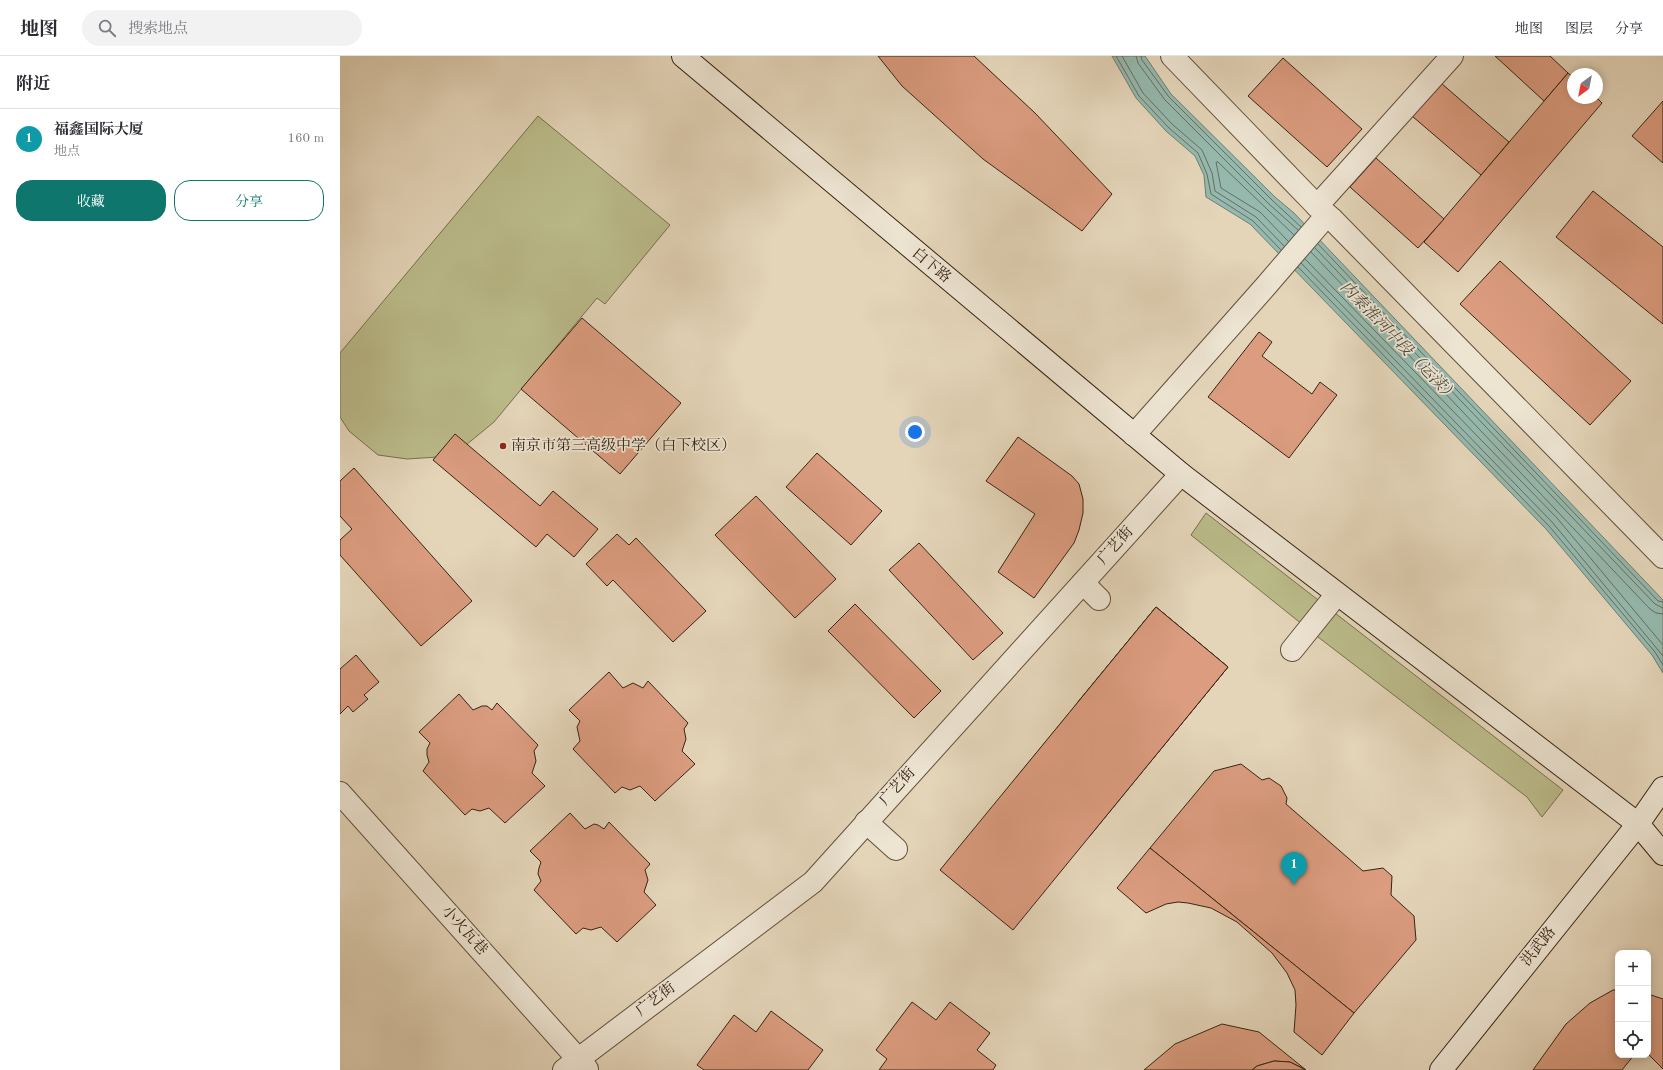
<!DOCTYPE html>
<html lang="zh">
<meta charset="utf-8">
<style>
:root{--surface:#fff;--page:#f2f2f3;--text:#2b2b33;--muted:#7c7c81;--line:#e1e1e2;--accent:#0f766e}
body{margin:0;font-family:"Old Standard TT","Noto Serif SC",serif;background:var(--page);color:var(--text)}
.controls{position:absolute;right:12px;bottom:12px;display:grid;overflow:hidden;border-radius:8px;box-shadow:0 2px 10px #0003}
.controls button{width:36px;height:36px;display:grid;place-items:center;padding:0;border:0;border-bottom:1px solid var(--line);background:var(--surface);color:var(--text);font:20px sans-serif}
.compass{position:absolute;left:1227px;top:12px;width:36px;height:36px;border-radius:50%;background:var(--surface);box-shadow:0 2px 10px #0003;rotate:212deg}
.you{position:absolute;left:575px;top:376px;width:14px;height:14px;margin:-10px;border:3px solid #fff;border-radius:50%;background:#1a73e8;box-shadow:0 0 0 6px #1a73e833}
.badge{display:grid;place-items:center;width:26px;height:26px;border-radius:50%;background:var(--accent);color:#fff;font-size:13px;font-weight:700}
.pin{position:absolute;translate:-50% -33px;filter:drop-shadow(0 1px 2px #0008)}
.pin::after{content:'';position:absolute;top:21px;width:14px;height:12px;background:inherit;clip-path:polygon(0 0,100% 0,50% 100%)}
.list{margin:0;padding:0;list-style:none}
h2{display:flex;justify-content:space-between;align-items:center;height:52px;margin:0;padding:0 16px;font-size:17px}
h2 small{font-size:13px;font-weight:400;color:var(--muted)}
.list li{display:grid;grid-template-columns:26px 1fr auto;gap:12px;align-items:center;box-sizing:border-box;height:60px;padding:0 16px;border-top:1px solid var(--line)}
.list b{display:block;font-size:15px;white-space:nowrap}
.list p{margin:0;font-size:13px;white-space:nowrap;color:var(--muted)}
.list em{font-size:13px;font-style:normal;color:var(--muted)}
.actions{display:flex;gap:8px;padding:12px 16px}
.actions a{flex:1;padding:9px 0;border:1px solid var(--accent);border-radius:16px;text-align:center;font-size:14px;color:var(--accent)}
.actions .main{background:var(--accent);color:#fff}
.icon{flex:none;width:22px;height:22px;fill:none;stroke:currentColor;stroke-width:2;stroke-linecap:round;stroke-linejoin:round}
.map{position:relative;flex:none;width:1323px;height:1014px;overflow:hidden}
header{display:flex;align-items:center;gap:24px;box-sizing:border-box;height:56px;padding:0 20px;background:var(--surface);border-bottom:1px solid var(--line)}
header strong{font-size:19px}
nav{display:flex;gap:22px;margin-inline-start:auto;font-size:14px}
.search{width:280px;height:36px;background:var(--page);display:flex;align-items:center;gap:10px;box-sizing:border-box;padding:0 14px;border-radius:22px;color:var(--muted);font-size:15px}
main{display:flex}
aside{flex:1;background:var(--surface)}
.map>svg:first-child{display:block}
.green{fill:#bbbb8a;stroke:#78704e}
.water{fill:#95b9ae;stroke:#6f7d70}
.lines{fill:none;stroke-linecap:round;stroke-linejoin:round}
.shore{stroke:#666e60;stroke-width:1}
.building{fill:#db9c7f;stroke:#362413}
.minor-casing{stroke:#62503c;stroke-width:24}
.secondary-casing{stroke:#362413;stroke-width:24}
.minor{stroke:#ede4d2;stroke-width:22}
.secondary{stroke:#ede4d2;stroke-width:22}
.poi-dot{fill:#8f2418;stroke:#ede4d2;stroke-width:1.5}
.labels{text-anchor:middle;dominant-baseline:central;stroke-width:3.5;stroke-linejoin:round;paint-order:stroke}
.street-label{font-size:15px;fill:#362413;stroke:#ede4d2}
.poi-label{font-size:15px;fill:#362413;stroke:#ede4d2;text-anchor:start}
.water-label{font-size:16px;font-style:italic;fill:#4e493a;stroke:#ede4d2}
</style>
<header>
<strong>地图</strong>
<div class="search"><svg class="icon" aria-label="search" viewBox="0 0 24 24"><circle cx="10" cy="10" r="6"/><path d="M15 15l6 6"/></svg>搜索地点</div>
<nav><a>地图</a><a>图层</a><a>分享</a></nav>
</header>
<main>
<aside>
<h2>附近<small></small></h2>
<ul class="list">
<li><span class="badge" style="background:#0f9aa8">1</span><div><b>福鑫国际大厦</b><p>地点</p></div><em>160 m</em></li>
</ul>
<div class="actions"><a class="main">收藏</a><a>分享</a></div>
</aside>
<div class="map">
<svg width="1323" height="1014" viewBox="0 0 1323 1014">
<rect width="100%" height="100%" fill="#e4d5b9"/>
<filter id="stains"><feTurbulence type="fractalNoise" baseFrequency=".005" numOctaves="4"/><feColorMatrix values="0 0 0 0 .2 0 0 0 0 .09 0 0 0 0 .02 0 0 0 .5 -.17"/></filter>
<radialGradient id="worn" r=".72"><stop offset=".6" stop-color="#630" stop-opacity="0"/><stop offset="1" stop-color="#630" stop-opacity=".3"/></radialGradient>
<g class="green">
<polygon points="198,60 330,169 265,248 257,242 154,366 126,389 98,401 67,403 38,399 9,375 0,361 0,297"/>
<polygon points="866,457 1223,734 1202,761 1187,741 978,581 851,479"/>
</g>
<polygon class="water" points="772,0 805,0 831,38 935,141 954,157 1323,544 1323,617 1312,599 1206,473 910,168 866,141 864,119 855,100 826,75 796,42"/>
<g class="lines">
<g class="shore">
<polyline points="776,0 799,40 829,72 858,97 867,118 871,138 913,165 941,194"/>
<polyline points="782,0 803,37 832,68 862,94 872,117 875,135 916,161 944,190"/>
<polyline points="796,0 798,7 825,44 929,148 958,174"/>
<polyline points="801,0 802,4 829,41 932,144 961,171"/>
<polyline points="948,185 920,156 881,132 876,106 878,106 954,179"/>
<polyline points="978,188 1318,545 1323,546"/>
<polyline points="975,192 1315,548 1323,552"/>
<polyline points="971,196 1310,553 1316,557 1323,558"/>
<polyline points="965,203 1217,462 1323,589"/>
<polyline points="961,207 1212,466 1323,600"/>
<polyline points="958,211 1209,470 1315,596 1323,609"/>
</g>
</g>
<g class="building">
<polygon points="538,0 634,0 695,57 772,138 742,175 643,103 562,30"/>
<polygon points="1155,0 1210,0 1228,17 1204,45"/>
<polygon points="943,2 1022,73 987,111 908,40"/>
<polygon points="1228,17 1233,21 1233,42 1257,42 1262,47 1118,216 1084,186"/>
<polygon points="1101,27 1169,86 1141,119 1072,60"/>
<polygon points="1323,45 1323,107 1292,80"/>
<polygon points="1036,102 1104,163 1078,192 1010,131"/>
<polygon points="1253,135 1323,191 1323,268 1216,181"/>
<polygon points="1160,205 1291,325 1250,369 1120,248"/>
<polygon points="242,262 341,347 280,418 181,333"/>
<polygon points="919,276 932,286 922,300 972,338 980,326 997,339 949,402 868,341"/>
<polygon points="115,378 200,450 213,435 258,473 234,501 207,478 196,491 93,404"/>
<polygon points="678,381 732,420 739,428 743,443 743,457 739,474 734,487 694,542 658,516 695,458 646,425"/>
<polygon points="477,397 542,455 511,489 446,431"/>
<polygon points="14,412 132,545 81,590 0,499 0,484 12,473 0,460 0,425"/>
<polygon points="416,440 496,523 455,562 375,479"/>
<polygon points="277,478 289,489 296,482 366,555 333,586 273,524 267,530 246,508"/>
<polygon points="579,487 663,577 633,604 549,514"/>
<polygon points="515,548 601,635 574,662 488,575"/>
<polygon points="816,551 888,611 749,781 676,722"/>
<polygon points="816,551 888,611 811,705 737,647"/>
<polygon points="816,551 888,611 673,874 600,814"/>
<polygon points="16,599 39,626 24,639 28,643 13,656 8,650 0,658 0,613"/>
<polygon points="269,616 283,632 293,627 303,632 308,625 348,667 344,673 346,683 342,695 355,708 315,745 300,730 290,734 282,731 275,737 233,693 240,685 237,671 240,665 229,654"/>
<polygon points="119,638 133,654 142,650 147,650 152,654 157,647 198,689 194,695 196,705 192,717 205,730 165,767 149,752 140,755 132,753 125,759 83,715 89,706 87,699 87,693 90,687 79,676"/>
<polygon points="901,708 922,724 929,722 941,730 947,742 946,748 1023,815 1043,812 1052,820 1051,839 1074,860 1076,884 1014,957 810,792 874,715"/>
<polygon points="230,757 245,773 254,768 258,769 264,773 269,766 310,808 305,814 308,824 304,836 316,849 277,886 261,871 251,874 243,872 236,878 194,834 201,825 198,818 199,812 201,806 190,795"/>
<polygon points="810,792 1014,957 982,999 954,976 956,949 955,934 947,917 932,897 897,866 871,852 848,847 838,846 826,848 806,857 777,832"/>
<polygon points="1273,934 1278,934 1278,999 1294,999 1282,1014 1193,1014 1226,968 1250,947"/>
<polygon points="1308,938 1323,943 1323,1013 1308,998"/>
<polygon points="572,946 596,964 610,946 650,977 637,994 656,1009 653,1014 539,1014 547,1003 536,994"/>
<polygon points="431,955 483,994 468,1014 364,1014 357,1009 394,959 416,976"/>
<polygon points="882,968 919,976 966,1014 804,1014 835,988"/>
<polygon points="934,1005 950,1006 966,1014 912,1014 917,1010"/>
<polygon points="934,1005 950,1006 966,1014 912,1014 917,1010"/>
</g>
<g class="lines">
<g class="minor-casing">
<g id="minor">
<polyline points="832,0 977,150"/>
<polyline points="1112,0 977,150 991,162 1323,501"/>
<polyline points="794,379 925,231 987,159"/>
<polyline points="743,527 759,543"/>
<polyline points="952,594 997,538"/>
<polyline points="0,737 247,1013"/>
<polyline points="526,766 556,793"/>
<polyline points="224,1014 473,826 841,418"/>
</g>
</g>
<g class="secondary-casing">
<g id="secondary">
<polyline points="343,0 841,418 1298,768 1323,798"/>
<polyline points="1101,1014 1298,768 1323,732"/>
</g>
</g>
<use href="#minor" class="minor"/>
<use href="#secondary" class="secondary"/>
</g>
<circle class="poi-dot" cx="163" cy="390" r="4"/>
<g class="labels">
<g class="street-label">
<text transform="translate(591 210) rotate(40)">白下路</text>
<text transform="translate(776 490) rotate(-48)">广艺街</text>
<text transform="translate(558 731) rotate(-48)">广艺街</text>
<text transform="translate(124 875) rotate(48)">小火瓦巷</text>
<text transform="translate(1199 891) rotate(-51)">洪武路</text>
<text transform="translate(316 944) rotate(-37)">广艺街</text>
</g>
<g class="poi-label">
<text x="171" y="390">南京市第三高级中学（白下校区）</text>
</g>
<g class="water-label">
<text transform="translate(1058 286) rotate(46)">内秦淮河中段（运渎）</text>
</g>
</g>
<rect width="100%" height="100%" filter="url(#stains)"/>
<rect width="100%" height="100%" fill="url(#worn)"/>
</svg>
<div class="controls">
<button>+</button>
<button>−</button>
<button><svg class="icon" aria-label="locate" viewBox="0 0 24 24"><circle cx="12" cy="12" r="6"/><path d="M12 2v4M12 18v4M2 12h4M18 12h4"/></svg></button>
</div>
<svg class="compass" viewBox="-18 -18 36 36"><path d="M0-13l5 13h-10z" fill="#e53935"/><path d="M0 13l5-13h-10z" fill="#7c7c81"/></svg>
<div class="you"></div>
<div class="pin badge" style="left:954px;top:829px;background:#0f9aa8">1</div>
</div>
</main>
